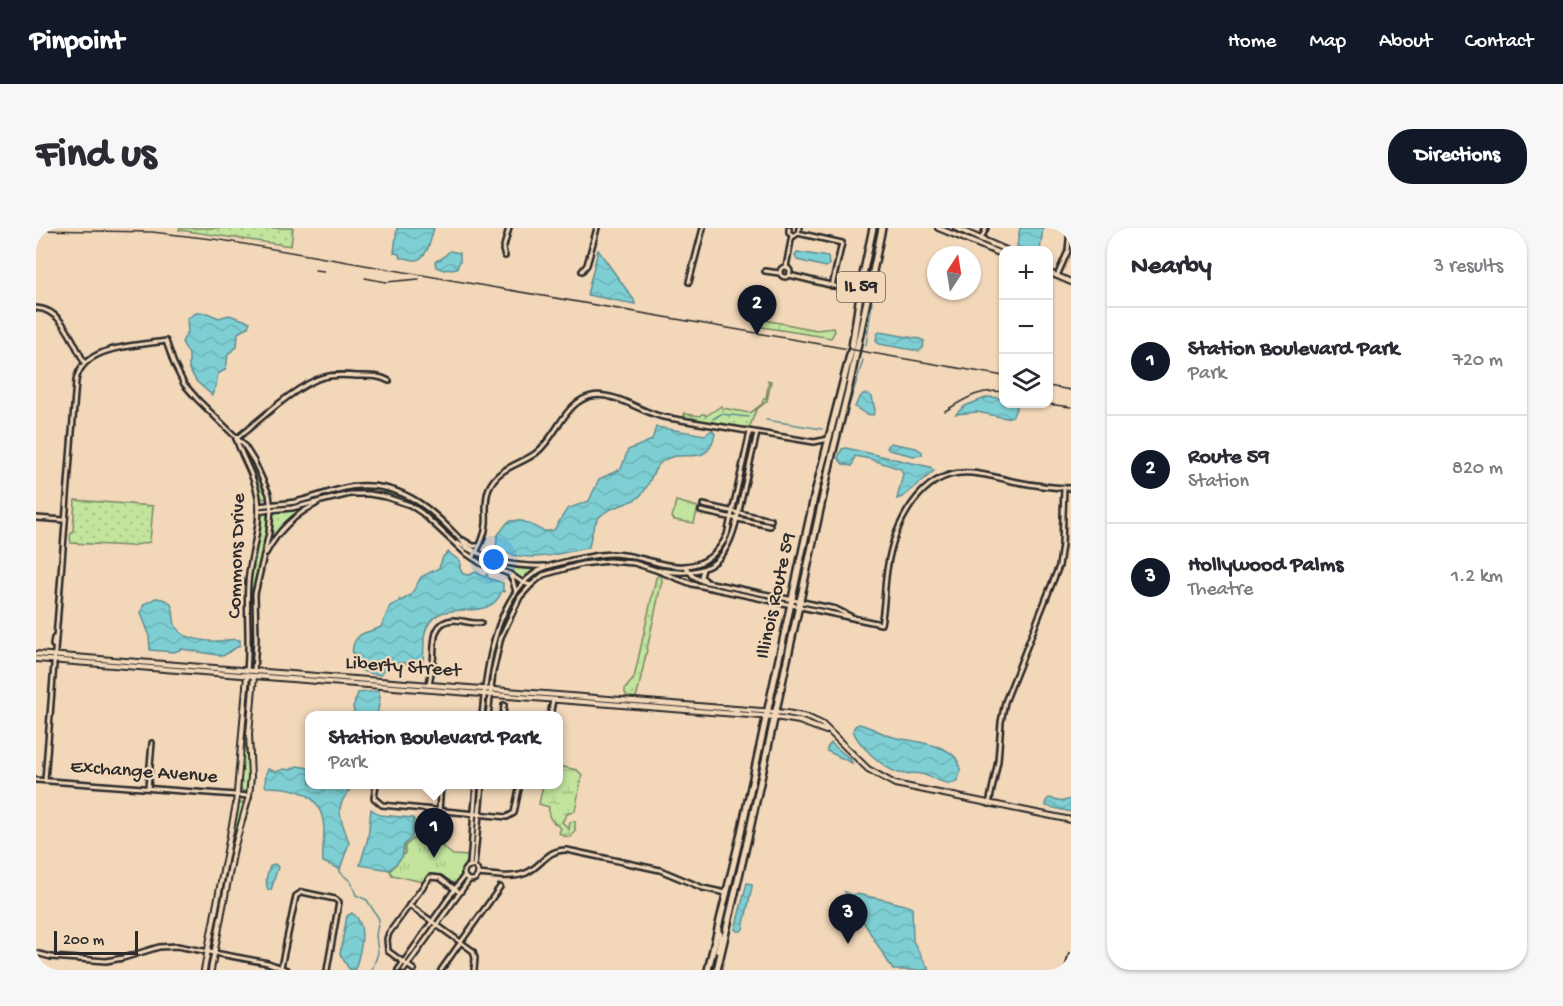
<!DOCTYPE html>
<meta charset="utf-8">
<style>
:root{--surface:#fff;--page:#f7f7f7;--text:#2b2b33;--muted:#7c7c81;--line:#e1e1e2;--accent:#111827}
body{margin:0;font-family:"Gochi Hand",sans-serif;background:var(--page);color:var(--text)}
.controls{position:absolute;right:18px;top:18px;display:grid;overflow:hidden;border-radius:12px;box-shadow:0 2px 4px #0004}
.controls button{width:54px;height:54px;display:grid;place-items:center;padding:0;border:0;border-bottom:2px solid var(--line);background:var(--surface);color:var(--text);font:30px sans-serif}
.compass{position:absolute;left:891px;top:18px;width:54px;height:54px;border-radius:50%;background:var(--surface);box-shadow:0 2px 4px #0004;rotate:12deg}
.scale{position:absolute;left:18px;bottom:15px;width:84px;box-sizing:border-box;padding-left:6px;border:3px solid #2b2b2b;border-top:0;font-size:16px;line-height:21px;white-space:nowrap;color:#2b2b2b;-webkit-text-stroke:4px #f2d7b9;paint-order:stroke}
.you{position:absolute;left:458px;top:332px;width:21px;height:21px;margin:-15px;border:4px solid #fff;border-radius:50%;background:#1a73e8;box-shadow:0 0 0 9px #1a73e833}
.badge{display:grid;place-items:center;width:39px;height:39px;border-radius:50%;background:var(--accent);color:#fff;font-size:20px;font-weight:700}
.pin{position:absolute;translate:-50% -50px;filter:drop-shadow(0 2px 3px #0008)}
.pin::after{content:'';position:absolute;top:32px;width:21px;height:18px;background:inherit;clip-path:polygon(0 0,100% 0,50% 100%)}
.popup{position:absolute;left:269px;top:483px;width:258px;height:78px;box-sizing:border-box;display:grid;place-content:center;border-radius:12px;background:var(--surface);filter:drop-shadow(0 2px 4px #0005);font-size:20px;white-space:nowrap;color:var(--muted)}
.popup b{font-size:22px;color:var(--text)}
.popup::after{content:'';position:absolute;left:50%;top:100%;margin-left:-12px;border:12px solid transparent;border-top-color:var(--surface)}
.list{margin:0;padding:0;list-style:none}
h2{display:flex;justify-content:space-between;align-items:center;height:78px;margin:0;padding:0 24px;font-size:26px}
h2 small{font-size:20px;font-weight:400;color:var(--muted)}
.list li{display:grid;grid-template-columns:39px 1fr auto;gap:18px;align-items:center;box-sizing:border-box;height:108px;padding:0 24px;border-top:2px solid var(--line)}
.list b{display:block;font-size:22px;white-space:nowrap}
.list p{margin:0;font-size:20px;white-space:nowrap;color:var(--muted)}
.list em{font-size:20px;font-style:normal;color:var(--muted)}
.icon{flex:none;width:33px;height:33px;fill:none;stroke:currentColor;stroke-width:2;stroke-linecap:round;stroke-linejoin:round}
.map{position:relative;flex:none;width:1035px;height:742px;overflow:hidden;border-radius:24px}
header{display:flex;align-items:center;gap:36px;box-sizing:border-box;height:84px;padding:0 30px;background:var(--accent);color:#fff}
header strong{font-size:28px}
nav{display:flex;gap:33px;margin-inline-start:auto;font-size:21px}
.intro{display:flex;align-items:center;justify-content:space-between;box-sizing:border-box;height:144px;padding:0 36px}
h1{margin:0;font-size:42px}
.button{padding:15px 27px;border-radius:24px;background:var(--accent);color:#fff;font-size:21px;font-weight:700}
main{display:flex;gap:36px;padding:0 36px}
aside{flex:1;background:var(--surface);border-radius:24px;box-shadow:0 2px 4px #0004}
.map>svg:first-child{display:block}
.grass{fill:url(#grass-dots);stroke:#768864;stroke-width:1.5}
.wetland{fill:url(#wetland-marsh);stroke:#768864;stroke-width:1.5}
.park{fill:url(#park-tufts);stroke:#768864;stroke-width:1.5}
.water{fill:url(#water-waves);stroke:#5d8d90;stroke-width:1.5}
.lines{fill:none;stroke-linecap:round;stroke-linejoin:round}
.stream{stroke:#5d8d90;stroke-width:1.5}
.street-casing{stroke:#2b2b2b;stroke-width:8}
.secondary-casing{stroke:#2b2b2b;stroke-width:8}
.primary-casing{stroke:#2b2b2b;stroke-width:10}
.street{stroke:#f2d7b9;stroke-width:3}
.secondary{stroke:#f2d7b9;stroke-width:4}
.primary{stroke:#f2d7b9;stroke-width:5}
.rail{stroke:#2b2b2b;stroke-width:1.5}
.labels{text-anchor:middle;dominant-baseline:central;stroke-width:4.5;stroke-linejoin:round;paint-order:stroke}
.shield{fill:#f2d7b9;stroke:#675f56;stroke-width:1.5}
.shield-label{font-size:18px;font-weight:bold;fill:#2b2b2b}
.street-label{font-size:20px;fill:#2b2b2b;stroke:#f2d7b9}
</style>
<header>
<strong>Pinpoint</strong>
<nav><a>Home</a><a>Map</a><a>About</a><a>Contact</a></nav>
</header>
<div class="intro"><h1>Find us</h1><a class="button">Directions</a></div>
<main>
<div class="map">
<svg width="1035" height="742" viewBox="0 0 1035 742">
<defs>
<pattern id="grass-dots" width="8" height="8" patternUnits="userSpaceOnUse" patternTransform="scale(1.5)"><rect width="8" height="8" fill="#c2e49d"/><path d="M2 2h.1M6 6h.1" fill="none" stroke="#a7c487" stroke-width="1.8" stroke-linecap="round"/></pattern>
<pattern id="wetland-marsh" width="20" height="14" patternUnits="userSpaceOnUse" patternTransform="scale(1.5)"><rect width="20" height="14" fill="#c2e49d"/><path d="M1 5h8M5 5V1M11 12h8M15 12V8" fill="none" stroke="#a7c487"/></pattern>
<pattern id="park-tufts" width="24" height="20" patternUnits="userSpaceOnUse" patternTransform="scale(1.5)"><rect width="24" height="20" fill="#c2e49d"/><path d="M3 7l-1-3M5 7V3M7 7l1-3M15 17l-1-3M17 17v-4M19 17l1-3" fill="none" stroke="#a7c487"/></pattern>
<pattern id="water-waves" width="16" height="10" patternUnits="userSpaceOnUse" patternTransform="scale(1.5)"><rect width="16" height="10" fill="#7ecfd4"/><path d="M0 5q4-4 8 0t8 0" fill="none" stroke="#6db2b6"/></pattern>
</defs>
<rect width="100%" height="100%" fill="#f2d7b9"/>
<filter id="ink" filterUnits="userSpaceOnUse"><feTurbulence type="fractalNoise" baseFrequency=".0167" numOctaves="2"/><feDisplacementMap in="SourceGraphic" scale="12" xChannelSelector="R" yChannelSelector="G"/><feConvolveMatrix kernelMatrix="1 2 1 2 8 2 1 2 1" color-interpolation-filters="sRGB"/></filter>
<g filter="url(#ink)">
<g class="grass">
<polygon points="144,0 257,0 255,18 143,2"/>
<polygon points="813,142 777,305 780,273"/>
<polygon points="731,152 735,153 731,173 720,182 714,198 709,200 648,189 648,184 649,186 665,188 666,186 669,186 670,188 685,178 686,180 714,185 726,176 728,170 730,170 733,153"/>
<path d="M205 219H207C217 234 226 250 232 268L230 271 225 270 219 247Z"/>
<polygon points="324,259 338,261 315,263 258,278 240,279 302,262"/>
<path d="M350 264C389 273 401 294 430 318L381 279 347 265Z"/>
<polygon points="39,272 117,278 114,314 95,318 35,315 34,308 37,302"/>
<polygon points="269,279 250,294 233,313 237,285"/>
<path d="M230 286 233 290 230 315 220 348 216 376C211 347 222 320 224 290L225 287Z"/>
<path d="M697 294C695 315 678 344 653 341 658 338 665 337 671 333 687 324 690 310 697 294Z"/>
<polygon points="442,326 469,336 503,340 485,353 477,346 446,334"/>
<path d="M567 328 594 330 547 334 518 341 491 354C513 337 540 332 567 328Z"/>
<polygon points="624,346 626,352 602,463 600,469 594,471 589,465 589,461 598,450 620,350"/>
<polygon points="27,431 206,444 170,443"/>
<polygon points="221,447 257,448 442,462 377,459"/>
<polygon points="209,515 213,538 212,562 209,564 205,561 205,535"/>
<polygon points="206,574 208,577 189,655 191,628 202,576"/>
</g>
<g class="wetland">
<polygon points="723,91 781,102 797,100 799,103 795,110 726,99 722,96"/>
<path d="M523 538 541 542 546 547 539 583 531 586 526 594 533 601 534 594 539 593V602L535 609 528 608 523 605 525 600C516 594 511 590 513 579L503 576 507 557 522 556Z"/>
</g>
<g class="park">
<polygon points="640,273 662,279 658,295 638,292 636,289"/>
<polygon points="387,603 417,627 432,628 431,634 425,641 425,651 421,657 399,646 393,648 387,654 356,647 354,643 369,625 369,618"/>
</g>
<g class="water">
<path d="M361 0H398C395 10 392 31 379 32 373 32 370 29 365 30L363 26 358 25Z"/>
<polygon points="984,0 1007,0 1004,22 991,22 981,18"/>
<polygon points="562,22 598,72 599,76 551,67"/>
<polygon points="414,23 424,25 424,33 421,40 408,42 400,39 399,33 405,31"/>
<polygon points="761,24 792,29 793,37 790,39 761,32 759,28"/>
<polygon points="160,85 171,85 183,90 193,87 214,94 212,99 202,105 201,119 192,126 190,141 182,146 180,158 176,167 161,154 153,141 153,126 146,114 152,103 151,91"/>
<polygon points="844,104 884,111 888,113 887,120 883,123 843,116 840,113 841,106"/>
<polygon points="827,166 832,166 836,169 839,182 837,187 830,186 819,179 822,172"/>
<polygon points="952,169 967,170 968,176 982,176 977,188 970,190 941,184 920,186 929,178"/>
<path d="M620 199 669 207 676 202 679 206C672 242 646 219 627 233 615 241 615 258 604 268 599 273 591 275 583 278 559 285 557 297 553 319 525 326 490 336 463 322L461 324 460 323 461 308 472 294C494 287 500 308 518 302L531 281 553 273 563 251 585 241 592 222 616 212Z"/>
<polygon points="854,215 880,220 886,224 886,227 878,228 853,222 851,220"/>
<polygon points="810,220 894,239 898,243 868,268 861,271 867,246 865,241 834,231 819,228 816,238 807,236 802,230 806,221"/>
<path d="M412 324 424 333V341L427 346 433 347 440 344 449 349 451 346 452 350 467 355V362L469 364 466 363C452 399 407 366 391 399 385 411 390 425 386 436 370 435 353 430 345 447 340 446 329 445 326 443 315 435 313 417 323 408 329 403 338 403 345 399L354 378 364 373 363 371 365 373 375 367 385 349 403 340 407 329Z"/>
<path d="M120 370C148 373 130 391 144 404 150 410 171 414 180 413 188 413 196 410 204 412V417L187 428 146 421 138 424 114 422 113 406 105 385 108 376Z"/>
<polygon points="343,463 344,471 341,487 319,487 317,479 322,465"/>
<path d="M823 496C835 499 845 505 857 509 876 514 927 515 924 545 923 550 921 554 916 555 907 557 895 548 885 546 878 544 870 547 863 545 848 541 821 516 817 502L819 498Z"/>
<polygon points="795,515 815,532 816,535 791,523 791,520"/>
<path d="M261 538 273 540 274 556 318 557C295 582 305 587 313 615L304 641 287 634C286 623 288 612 288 601 286 565 261 559 230 559L229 556 230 545 232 541 240 544 248 541 254 542Z"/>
<polygon points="1013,570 1027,573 1035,571 1035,584 1010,578 1010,573"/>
<polygon points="335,581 344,587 377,590 378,592 376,609 368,617 366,629 354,642 324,637 332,610"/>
<path d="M239 636 242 639 235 662H232C229 655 231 643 235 637Z"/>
<polygon points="711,655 716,656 716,659 707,701 705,703 701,703 699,701"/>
<path d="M809 664 816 667 821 666 854 673C861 677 869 675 876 680L877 713 893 742H857Z"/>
<path d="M316 685C333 697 324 725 319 742L313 741 304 726 311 688Z"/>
</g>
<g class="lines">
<g class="stream">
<polyline points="830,117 836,74"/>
<polyline points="677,191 685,186 713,189"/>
<polyline points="730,192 786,201"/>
<polyline points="804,207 827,132"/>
<polyline points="304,641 304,644 315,654 320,667 331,672 343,691 340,707 342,725 336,742"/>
</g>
<g class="street-casing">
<g id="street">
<polyline points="753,0 753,5 758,8 762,5 763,0"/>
<polyline points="762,5 806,15 796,58"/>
<polyline points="945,11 950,0"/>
<polyline points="469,28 467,22 473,0"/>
<circle cx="749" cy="44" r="5"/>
<polyline points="750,39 756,7"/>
<polyline points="546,43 551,37 561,0"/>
<polyline points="729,43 743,45"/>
<polyline points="753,47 815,62"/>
<polyline points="1021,48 1032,23 1034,0"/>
<polyline points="653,54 667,0"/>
<path d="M0 80C26 81 37 114 48 134"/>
<path d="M200 211C223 193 261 156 288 149 299 146 310 147 321 148 332 148 343 147 353 153"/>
<path d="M201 213C207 232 219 248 222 269 226 299 214 326 212 355 210 385 214 413 211 443"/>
<polyline points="667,277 735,292"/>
<path d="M223 278C235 276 247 276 259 274 292 267 313 252 349 260 376 266 395 282 414 301 420 307 427 315 434 320 456 335 483 339 509 338"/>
<polyline points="223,283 256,280 314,266 333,266 350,269 374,277 386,285 428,324 446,336 474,346 487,355 495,357"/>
<polyline points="665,283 734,298"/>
<polyline points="0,290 28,292"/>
<polyline points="427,312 437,318 442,318"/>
<polyline points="421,315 438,324"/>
<path d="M230 325C242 303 258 287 280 276"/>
<path d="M437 330C443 319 449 309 450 296 451 284 448 272 453 260 462 239 484 237 500 225 514 214 520 199 531 185 561 147 594 181 627 189L778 214 793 211"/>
<polyline points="649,338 657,348 666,353 800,381 820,391"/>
<polyline points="667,341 665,349 669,352"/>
<path d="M623 342C686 353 695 321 706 269 711 247 716 226 721 205"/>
<polyline points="474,348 477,353 480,364"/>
<polyline points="19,418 17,417 18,410 20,409"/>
<path d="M393 457C394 449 396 441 397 434 399 418 394 394 417 392 426 392 435 396 445 395"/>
<path d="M446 488C450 442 459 369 502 343 512 337 525 335 537 332 550 329 564 326 577 326 602 326 625 340 649 338 669 337 683 324 691 307L714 204"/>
<path d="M452 488 457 444 465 409 484 369 495 357 507 347 546 336 573 333 598 335 620 342 656 356 845 396C849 378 848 360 851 342 857 299 884 240 936 245 949 246 963 250 976 253 996 257 1015 260 1035 260"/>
<polyline points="467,488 468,477"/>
<polyline points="514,488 517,472"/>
<polyline points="0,552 213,568"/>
<path d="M9 552 40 153C46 117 100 118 130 113L138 136 148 156 162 172 208 217 218 233 233 266 235 282 233 305 219 366 220 412 218 443"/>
<polyline points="340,556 338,570 346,577 471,589 478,585 484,556"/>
<polyline points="112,560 116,515"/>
<polyline points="953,576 962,533 965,494 969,474 1023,338 1026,317 1028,260"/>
<polyline points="403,583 405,556"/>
<polyline points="434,637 440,556"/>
<circle cx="435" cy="645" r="7"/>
<polyline points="438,638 446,556"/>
<path d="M442 646C458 647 476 651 490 645 506 638 511 621 531 622L624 642 667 660 690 665"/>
<polyline points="373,677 437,723 439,730 438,742"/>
<polyline points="0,725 15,729 70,733 87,730 123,719 141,718 232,735 251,742"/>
<polyline points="245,739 260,668 266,664 299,671 303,674 291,742"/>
<polyline points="362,742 428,648"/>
<polyline points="368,742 433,652"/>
<polyline points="378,742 352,723 351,711 353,705 394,649 404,650 423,664"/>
<polyline points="405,742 464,659"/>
</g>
</g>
<g class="secondary-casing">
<g id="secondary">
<polyline points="902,0 968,27"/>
<polyline points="920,0 970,22"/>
<polyline points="1012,44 1035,54"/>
<polyline points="0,426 751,485 771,489 786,496 832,541 859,556 1035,592"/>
<polyline points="0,431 739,489 763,493 790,503"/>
<polyline points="168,742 200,576 211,447"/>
<polyline points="175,742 198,621 213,568 215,549 213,506 218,448"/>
<polyline points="1032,742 1035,728"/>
</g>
</g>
<g class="primary-casing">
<g id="primary">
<polyline points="682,723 685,709 682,703"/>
<polyline points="672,742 705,605 779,265 816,119 827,47 837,0"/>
<polyline points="681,742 714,601 796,227 813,159 846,0"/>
</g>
</g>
<use href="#street" class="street"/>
<use href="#secondary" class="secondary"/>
<use href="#primary" class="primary"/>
<g class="rail">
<polyline points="0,2 116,4 185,12 968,148"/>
<polyline points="279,42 288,43"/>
<polyline points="329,50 350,54 383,51"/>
<polyline points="1012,158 1035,162"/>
<polyline points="1011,176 1035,179"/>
<path d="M909 183C929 171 944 160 968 164"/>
</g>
</g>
</g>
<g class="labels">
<rect class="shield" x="801" y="44" width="48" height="30" rx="4.5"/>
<g class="shield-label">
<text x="825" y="59">IL 59</text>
</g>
<g class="street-label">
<text transform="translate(202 328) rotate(-88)">Commons Drive</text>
<text transform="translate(741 368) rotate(-78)">Illinois Route 59</text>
<text transform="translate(367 440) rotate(4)">Liberty Street</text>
<text transform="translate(108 545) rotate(4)">Exchange Avenue</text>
</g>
</g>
</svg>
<div class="controls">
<button>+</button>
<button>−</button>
<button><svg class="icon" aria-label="layers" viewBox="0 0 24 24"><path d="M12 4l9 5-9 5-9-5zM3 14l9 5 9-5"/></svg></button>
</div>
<svg class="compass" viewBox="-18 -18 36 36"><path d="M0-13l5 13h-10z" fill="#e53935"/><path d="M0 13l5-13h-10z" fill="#7c7c81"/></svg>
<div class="scale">200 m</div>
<div class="you"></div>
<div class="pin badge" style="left:398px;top:630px">1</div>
<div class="popup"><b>Station Boulevard Park</b>Park</div>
<div class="pin badge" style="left:721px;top:107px">2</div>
<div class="pin badge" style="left:812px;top:716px">3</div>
</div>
<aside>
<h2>Nearby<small>3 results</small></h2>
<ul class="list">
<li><span class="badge">1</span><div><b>Station Boulevard Park</b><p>Park</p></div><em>720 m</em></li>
<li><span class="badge">2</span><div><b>Route 59</b><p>Station</p></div><em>820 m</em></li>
<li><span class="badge">3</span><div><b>Hollywood Palms</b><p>Theatre</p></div><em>1.2 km</em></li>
</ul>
</aside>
</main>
